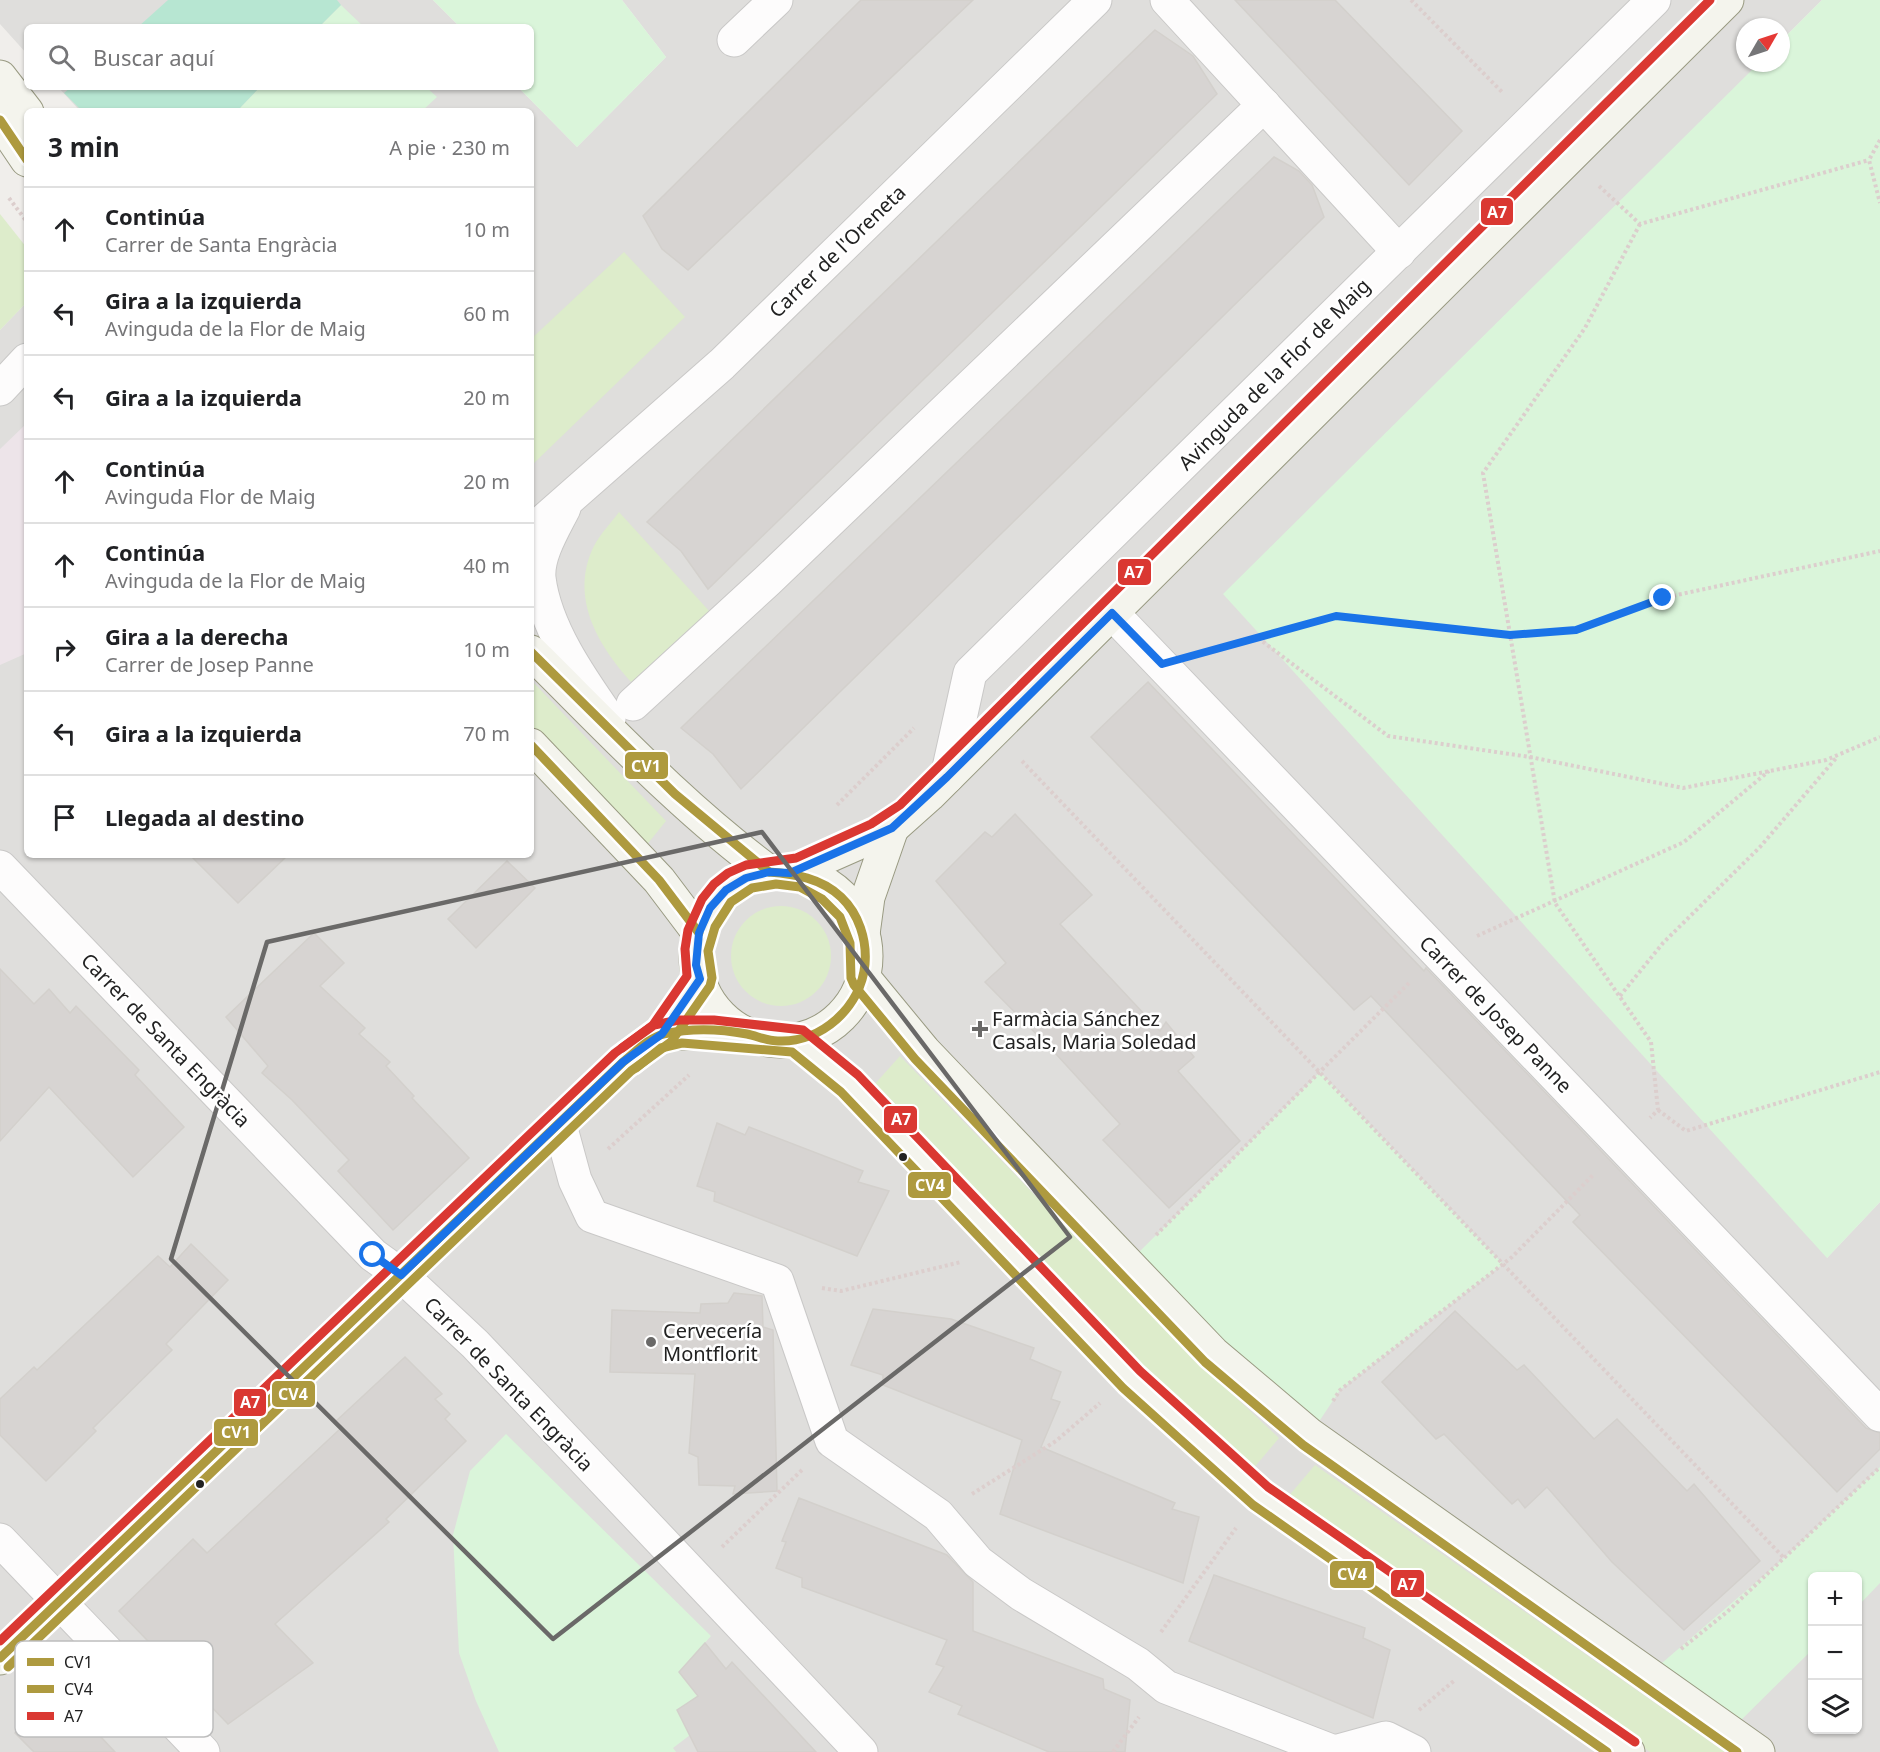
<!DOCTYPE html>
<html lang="es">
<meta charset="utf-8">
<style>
:root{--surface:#fff;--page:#f2f2f2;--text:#202124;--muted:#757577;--line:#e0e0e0}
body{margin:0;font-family:"Noto Sans",sans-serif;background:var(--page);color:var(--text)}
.controls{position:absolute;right:18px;bottom:18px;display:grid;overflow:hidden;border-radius:9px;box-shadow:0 2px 4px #0004}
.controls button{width:54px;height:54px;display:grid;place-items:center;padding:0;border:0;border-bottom:2px solid var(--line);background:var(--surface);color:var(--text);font:30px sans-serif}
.compass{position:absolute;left:1736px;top:18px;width:54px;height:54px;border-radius:50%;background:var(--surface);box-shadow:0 2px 4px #0004;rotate:51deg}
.stop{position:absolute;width:18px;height:18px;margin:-14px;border:4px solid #1a73e8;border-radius:50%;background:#fff}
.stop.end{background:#1a73e8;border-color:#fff;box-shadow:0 2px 6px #0008}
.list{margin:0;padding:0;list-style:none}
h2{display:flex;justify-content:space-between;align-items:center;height:78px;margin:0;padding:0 24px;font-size:26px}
h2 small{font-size:20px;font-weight:400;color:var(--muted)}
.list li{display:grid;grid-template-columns:39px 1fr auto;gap:18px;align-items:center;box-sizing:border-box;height:84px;padding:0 24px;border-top:2px solid var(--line)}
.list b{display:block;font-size:22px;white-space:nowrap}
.list p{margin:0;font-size:20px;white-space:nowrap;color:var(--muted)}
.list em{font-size:20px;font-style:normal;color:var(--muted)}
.icon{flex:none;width:33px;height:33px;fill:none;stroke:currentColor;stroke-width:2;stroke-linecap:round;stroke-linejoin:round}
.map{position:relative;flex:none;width:1880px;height:1752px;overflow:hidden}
.search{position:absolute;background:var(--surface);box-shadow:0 2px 4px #0004;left:24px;top:24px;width:510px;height:66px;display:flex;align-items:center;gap:15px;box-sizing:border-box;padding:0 21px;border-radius:9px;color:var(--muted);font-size:22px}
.panel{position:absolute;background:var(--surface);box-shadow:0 2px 4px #0004;left:24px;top:108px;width:510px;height:750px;border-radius:9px}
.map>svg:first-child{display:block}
.residential{fill:#dfdedc;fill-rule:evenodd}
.industrial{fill:#ede4e9}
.grass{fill:#ddeccb}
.park{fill:#daf5da}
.pitch{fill:#b7e6d2}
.building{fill:#d7d4d2;stroke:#d3d0cc;stroke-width:1.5}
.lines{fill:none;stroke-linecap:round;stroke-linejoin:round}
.street-casing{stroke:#c9c8c7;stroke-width:35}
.secondary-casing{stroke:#999a82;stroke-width:35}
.path{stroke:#dccecd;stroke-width:4;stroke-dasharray:3 3;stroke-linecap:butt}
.street{stroke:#fdfcfc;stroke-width:33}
.secondary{stroke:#f4f4ed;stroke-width:33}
.bus-1-casing{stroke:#fff;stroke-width:14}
.bus-2-casing{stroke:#fff;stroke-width:14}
.bus-3-casing{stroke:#fff;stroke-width:14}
.bus-1{stroke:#ae9a3f;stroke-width:9}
.bus-2{stroke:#ae9a3f;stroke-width:9}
.bus-3{stroke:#da3832;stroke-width:9}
.route{stroke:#1a73e8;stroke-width:8}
.marked{fill:none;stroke:#6a6968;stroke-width:4.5;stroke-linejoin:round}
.poi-dot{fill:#6a6968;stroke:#fff;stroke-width:2}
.bus-dot{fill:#222;stroke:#fff;stroke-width:2}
.labels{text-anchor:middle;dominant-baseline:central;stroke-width:5;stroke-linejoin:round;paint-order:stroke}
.street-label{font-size:20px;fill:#222;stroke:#fff}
.poi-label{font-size:20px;fill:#222;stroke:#fff;text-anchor:start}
.key{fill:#fff;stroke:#bdbdbd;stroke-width:1.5}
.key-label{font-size:16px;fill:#222}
.line-badge{stroke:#fff;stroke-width:2}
.badge-label{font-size:16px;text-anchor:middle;font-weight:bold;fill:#fff}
</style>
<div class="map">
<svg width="1880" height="1752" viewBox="0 0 1880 1752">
<rect width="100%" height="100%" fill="#f0eeeb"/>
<g class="residential">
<polygon points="0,0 433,0 460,27 27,27 27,54 0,24"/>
<path d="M622 0H1822L1781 41V27H1745V63H1759L1827 1258 1880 1202V1752H0V330L27 302V855H531V111H80L58 87H518L577 147 666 57ZM1812 1576H1858V1730H1812Z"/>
</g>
<polygon class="industrial" points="27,423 27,653 0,665 0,449"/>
<g class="grass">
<polygon points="0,214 27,248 27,302 0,330"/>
<polygon points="624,252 685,317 531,466 531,339"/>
<path d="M619 512 711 613 635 686C600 649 568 598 594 546 600 534 611 523 619 512Z"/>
<polygon points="531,680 666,821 641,852 531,735"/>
<circle cx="781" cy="956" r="50"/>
<polygon points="900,1056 1180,1345 1279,1438 1253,1469 1140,1366 873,1086"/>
<polygon points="1315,1465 1725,1752 1650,1752 1287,1498"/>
</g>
<g class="park">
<polygon points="433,0 622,0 666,57 577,147 518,87 531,87 531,27 460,27"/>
<polygon points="1822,0 1880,0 1880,1202 1827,1258 1223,594 1759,63 1781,63 1781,41"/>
<polygon points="341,5 364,27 319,27"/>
<polygon points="260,87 426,87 437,97 422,111 237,111"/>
<polygon points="1320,1072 1503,1264 1340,1390 1310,1435 1126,1265"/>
<polygon points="506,1434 711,1636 679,1672 698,1696 677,1710 690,1735 673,1748 676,1752 499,1752 476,1701 459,1653 453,1535 470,1471"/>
<polygon points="1880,1467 1880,1583 1858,1606 1858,1576 1812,1576 1812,1650 1730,1731 1648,1675 1784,1558"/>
</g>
<g class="pitch">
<polygon points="168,0 337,0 341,5 319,27 138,27"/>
<polygon points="71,87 260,87 237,111 82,111 64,93"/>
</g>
<g class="building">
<polygon points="861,0 973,0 688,270 662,249 643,216"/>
<polygon points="1235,0 1335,0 1462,131 1409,185"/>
<polygon points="1155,30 1193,56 1217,94 708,589 681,551 647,522"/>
<polygon points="1274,157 1299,171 1312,185 1324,217 741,789 713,754 681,728"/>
<polygon points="1148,682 1424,971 1426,968 1866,1428 1880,1433 1880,1449 1837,1492 1573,1222 1580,1215 1371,996 1354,1010 1091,737"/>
<polygon points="1015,814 1092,895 1060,924 1160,1031 1166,1022 1194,1057 1178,1071 1240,1141 1169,1208 1103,1140 1120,1124 1056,1054 985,982 1006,963 936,881 985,832 992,837"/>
<polygon points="190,855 288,855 238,903"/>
<polygon points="507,861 535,888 476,948 448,919"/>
<polygon points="314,933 344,963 320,986 365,1028 359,1034 390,1062 386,1066 414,1096 412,1098 469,1158 393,1230 338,1171 349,1160 292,1100 262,1073 268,1066 226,1017"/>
<polygon points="0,969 34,1004 49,989 70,1013 76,1006 139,1070 135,1075 184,1127 133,1177 49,1087 0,1141"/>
<polygon points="717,1123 745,1135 749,1127 863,1171 858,1182 889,1191 857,1256 714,1201 715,1192 697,1186"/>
<polygon points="191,1244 228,1280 166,1344 172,1350 93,1428 96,1431 46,1481 0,1435 0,1399 34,1367 37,1370 158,1256 170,1267"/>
<polygon points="734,1293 762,1296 763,1327 773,1330 777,1491 733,1494 735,1486 699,1485 698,1457 689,1453 695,1374 610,1372 612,1310 700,1313 701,1304 728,1303"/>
<polygon points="873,1309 951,1319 1034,1348 1030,1359 1061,1372 1051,1399 1060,1402 1041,1447 1175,1503 1172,1509 1199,1517 1183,1583 1000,1514 1022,1440 883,1385 883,1375 851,1365"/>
<polygon points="1455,1311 1517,1370 1524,1365 1594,1439 1617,1419 1687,1491 1694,1484 1760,1561 1684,1630 1612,1562 1547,1487 1525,1508 1518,1499 1512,1504 1444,1434 1436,1439 1382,1382"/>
<polygon points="405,1357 442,1394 435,1399 450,1414 445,1419 466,1441 386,1519 389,1522 275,1624 313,1663 228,1724 119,1611 193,1539 207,1553 340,1429 334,1423"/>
<polygon points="799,1498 947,1555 973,1582 973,1631 1103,1679 1104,1689 1130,1700 1125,1752 1049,1752 958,1714 962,1706 929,1692 944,1667 936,1664 947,1640 802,1587 802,1578 776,1568 786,1542 782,1541"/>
<polygon points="1214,1575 1365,1628 1363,1638 1390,1650 1373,1718 1189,1641"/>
<polygon points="705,1643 726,1669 732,1662 816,1752 698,1752 677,1710 698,1696 679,1672"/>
<polygon points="57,1690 115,1752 34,1752 15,1733"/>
</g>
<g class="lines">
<g class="street-casing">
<g id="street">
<polyline points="1167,0 1399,252"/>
<polyline points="734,40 776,0"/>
<polyline points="0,389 27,360"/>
<path d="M564 508C554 528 537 555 539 578 545 628 581 679 609 719"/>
<polyline points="531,532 722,364 1095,0"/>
<polyline points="1112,613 1880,1415"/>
<polyline points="633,704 767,581 1264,105"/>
<polyline points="947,777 970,673 1654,0"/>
<polyline points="0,867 373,1255 401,1275 475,1344 861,1752"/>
<polyline points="560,1125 575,1180 592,1216 777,1281 832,1441 938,1515 978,1562 1021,1594 1138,1664 1166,1687 1334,1752"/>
<polyline points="0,1540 203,1752"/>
<polyline points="1335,1752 1386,1738 1414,1752"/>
</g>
</g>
<g class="secondary-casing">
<g id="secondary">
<polyline points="0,77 27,112"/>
<polyline points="0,120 27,160"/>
<path d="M531 652C608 728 681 807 769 872"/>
<polyline points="531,745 659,880 699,933"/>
<circle cx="781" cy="956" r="85"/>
<polyline points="790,873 892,828 929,795 1727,0"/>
<polyline points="863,934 868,897 892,828"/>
<polyline points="863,977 924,1051 1213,1353 1310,1435 1758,1752"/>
<polyline points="662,1034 708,1032 745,1034"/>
<polyline points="796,1040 849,1083 1132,1380 1261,1496 1628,1752"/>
<polyline points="0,1658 623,1062 662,1034 700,979"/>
</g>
</g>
<g class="path">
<polyline points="1411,0 1503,93"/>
<polyline points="1880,140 1869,160 1880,203"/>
<polyline points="1599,186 1640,224 1869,160"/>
<polyline points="9,198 27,222"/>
<polyline points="1640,224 1585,328 1483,473 1555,903 1651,1042 1658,1110 1650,1118"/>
<polyline points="1258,638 1388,736 1530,757 1683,788 1826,760 1880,737"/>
<polyline points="1205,652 1336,616 1510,635 1576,630 1663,598 1880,551"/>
<polyline points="1022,761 1784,1558"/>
<polyline points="837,805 914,728"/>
<polyline points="1477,936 1684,842 1769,771"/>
<polyline points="1620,996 1663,943 1760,847 1837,757"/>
<polyline points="1658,1110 1686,1131 1880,1072"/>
<polyline points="608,1149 689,1075"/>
<polyline points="1156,1235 1410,982"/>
<polyline points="822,1288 841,1291 961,1262"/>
<polyline points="1333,1401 1340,1390 1512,1257 1594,1174"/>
<polyline points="972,1494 1056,1441 1100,1403"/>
<polyline points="722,1547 803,1469"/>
<polyline points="1161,1632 1236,1528"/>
<polyline points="1681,1649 1727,1612 1880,1467"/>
<polyline points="1419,1710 1455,1680"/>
<polyline points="1113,1752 1139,1717"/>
</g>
<use href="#street" class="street"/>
<use href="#secondary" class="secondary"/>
<g class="bus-1-casing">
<g id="bus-1">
<polyline points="0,120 27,160"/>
<polyline points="531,652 675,794 769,872"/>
<polyline points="531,745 659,880 699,933"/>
<path d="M0 1658 623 1062C636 1052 648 1038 664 1034 690 1028 721 1029 747 1034 757 1036 767 1041 778 1041 822 1043 861 1007 865 964 867 940 859 914 841 897 821 878 795 874 769 872"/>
</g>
</g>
<g class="bus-2-casing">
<g id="bus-2">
<polyline points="636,1068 661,1048 682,1043 792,1052 841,1092 1123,1388 1253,1505 1607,1752"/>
<polyline points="8,1667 631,1071 671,1042 710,986 712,978 708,951 715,927 731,902 752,888 776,884 800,887 822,899 840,917 850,943 851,978 854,985 915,1059 1205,1362 1303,1445 1737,1752"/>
</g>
</g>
<g class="bus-3-casing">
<g id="bus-3">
<polyline points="622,1048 654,1025 679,1020 714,1020 803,1030 858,1075 1140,1371 1268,1487 1635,1742"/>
<polyline points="0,1641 615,1053 653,1025 687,976 685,949 688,930 702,899 714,884 728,873 746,865 796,858 871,824 900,805 1710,0"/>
</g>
</g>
<use href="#bus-1" class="bus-1"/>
<use href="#bus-2" class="bus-2"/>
<use href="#bus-3" class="bus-3"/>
</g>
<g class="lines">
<polyline class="route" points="373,1255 401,1275 623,1062 662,1034 700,979 696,965 699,933 710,908 726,890 746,878 769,872 790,873 892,828 947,777 1112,613 1162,664 1336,616 1510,635 1576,630 1663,598"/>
</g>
<path class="marked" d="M762 832 1070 1237 553 1639 171 1259 267 942Z"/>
<g class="poi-dot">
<path d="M977 1020h6v6h6v6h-6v6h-6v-6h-6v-6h6z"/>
<circle cx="651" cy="1342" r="6"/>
</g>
<g class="bus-dot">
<circle cx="903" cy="1157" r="5"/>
<circle cx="200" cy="1484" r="5"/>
</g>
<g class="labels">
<g class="street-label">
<text transform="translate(837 251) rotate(-44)">Carrer de l'Oreneta</text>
<text transform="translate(1274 374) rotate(-45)">Avinguda de la Flor de Maig</text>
<text transform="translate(1496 1014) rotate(46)">Carrer de Josep Panne</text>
<text transform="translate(166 1040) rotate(46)">Carrer de Santa Engràcia</text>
<text transform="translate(509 1384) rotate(46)">Carrer de Santa Engràcia</text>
</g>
<g class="poi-label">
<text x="992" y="1018">Farmàcia Sánchez<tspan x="992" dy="23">Casals, Maria Soledad</tspan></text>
<text x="663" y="1330">Cervecería<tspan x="663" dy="23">Montflorit</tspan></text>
</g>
</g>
<rect x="15" y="1641" width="198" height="96" rx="9" class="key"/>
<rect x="27" y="1658" width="27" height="8" fill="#ae9a3f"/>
<rect x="27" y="1685" width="27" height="8" fill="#ae9a3f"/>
<rect x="27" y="1712" width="27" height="8" fill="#da3832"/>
<g class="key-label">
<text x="64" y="1668">CV1</text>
<text x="64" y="1695">CV4</text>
<text x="64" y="1722">A7</text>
</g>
<g class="line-badge">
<rect x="1480" y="197" width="34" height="29" rx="6" fill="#da3832"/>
<rect x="1117" y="558" width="35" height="28" rx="6" fill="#da3832"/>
<rect x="624" y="751" width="45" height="29" rx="6" fill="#ae9a3f"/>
<rect x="883" y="1105" width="35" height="29" rx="6" fill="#da3832"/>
<rect x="907" y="1171" width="45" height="28" rx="6" fill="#ae9a3f"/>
<rect x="271" y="1380" width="45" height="28" rx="6" fill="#ae9a3f"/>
<rect x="233" y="1388" width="34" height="29" rx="6" fill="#da3832"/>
<rect x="213" y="1418" width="46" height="29" rx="6" fill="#ae9a3f"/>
<rect x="1329" y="1560" width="46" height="29" rx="6" fill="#ae9a3f"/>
<rect x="1390" y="1569" width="35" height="29" rx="6" fill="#da3832"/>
</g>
<g class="badge-label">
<text x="1497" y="218">A7</text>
<text x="1134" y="578">A7</text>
<text x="646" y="772">CV1</text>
<text x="901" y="1125">A7</text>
<text x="930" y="1191">CV4</text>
<text x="293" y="1400">CV4</text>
<text x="250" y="1408">A7</text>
<text x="236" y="1438">CV1</text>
<text x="1352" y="1580">CV4</text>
<text x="1407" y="1590">A7</text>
</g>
</svg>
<div class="controls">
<button>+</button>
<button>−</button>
<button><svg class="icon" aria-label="layers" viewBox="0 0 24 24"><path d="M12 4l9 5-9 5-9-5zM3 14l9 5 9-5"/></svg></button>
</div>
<svg class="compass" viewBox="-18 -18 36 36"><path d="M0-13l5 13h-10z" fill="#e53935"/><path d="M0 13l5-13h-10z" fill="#757577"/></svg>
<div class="stop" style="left:373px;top:1255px"></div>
<div class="stop end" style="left:1663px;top:598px"></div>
<div class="search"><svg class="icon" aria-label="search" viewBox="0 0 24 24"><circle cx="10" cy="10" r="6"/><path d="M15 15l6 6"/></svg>Buscar aquí</div>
<section class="panel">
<h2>3 min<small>A pie · 230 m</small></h2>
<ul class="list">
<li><svg class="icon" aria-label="ahead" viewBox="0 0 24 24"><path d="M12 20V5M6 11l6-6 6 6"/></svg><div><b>Continúa</b><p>Carrer de Santa Engràcia</p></div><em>10 m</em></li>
<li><svg class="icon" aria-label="left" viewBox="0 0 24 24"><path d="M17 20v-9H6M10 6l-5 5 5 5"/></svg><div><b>Gira a la izquierda</b><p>Avinguda de la Flor de Maig</p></div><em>60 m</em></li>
<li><svg class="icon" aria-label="left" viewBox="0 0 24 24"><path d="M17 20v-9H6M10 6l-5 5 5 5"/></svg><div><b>Gira a la izquierda</b></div><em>20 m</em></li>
<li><svg class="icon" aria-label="ahead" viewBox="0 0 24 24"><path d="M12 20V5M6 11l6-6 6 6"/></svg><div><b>Continúa</b><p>Avinguda Flor de Maig</p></div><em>20 m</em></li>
<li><svg class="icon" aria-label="ahead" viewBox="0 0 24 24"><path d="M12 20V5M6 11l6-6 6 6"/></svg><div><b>Continúa</b><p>Avinguda de la Flor de Maig</p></div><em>40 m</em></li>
<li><svg class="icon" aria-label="right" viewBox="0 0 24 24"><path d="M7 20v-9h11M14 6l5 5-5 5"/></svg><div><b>Gira a la derecha</b><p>Carrer de Josep Panne</p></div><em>10 m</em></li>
<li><svg class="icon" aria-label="left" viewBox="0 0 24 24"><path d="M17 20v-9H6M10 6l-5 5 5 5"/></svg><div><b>Gira a la izquierda</b></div><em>70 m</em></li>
<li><svg class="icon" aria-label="arrive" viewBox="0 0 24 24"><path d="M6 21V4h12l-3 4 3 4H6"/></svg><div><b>Llegada al destino</b></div></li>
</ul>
</section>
</div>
